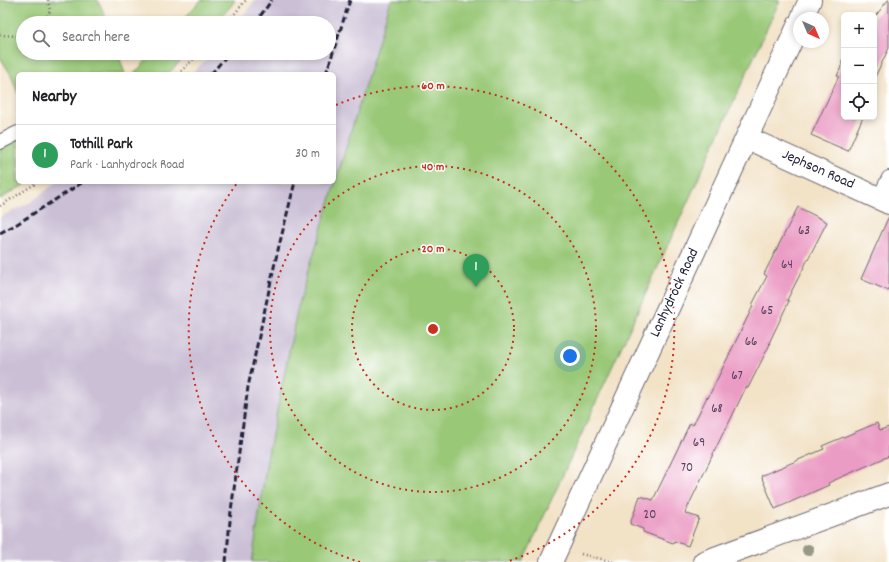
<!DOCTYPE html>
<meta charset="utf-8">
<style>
:root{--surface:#fff;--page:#f6f6f6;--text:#202124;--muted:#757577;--line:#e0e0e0;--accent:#c8321e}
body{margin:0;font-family:Dekko,sans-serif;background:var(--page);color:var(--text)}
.controls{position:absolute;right:12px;top:12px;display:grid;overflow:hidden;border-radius:6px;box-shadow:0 2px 6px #0003}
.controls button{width:36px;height:36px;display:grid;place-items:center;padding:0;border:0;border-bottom:1px solid var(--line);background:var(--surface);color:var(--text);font:20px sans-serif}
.compass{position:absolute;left:793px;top:12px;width:36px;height:36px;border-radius:50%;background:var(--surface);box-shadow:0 2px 6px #0003;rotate:136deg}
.you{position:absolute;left:570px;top:356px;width:14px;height:14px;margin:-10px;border:3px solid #fff;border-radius:50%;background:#1a73e8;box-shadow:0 0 0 6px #1a73e833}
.badge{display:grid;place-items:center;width:26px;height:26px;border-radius:50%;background:var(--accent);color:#fff;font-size:13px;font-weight:700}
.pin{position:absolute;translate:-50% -33px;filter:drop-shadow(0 1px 2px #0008)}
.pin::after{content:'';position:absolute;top:21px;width:14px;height:12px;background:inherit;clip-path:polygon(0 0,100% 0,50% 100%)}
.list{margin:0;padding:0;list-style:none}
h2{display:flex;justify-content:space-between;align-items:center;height:52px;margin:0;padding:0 16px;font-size:17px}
h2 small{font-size:13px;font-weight:400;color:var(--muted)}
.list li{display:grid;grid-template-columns:26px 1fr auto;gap:12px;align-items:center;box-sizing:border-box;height:60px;padding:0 16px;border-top:1px solid var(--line)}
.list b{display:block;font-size:15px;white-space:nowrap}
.list p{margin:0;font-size:13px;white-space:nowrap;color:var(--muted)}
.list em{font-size:13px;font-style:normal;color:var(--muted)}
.icon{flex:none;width:22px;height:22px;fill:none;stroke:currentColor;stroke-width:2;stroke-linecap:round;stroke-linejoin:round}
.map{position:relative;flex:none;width:889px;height:562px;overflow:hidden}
.search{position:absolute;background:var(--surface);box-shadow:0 2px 6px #0003;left:16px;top:16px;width:320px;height:44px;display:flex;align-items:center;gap:10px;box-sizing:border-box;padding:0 14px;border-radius:22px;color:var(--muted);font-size:15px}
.panel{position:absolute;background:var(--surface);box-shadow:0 2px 6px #0003;left:16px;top:72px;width:320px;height:112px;border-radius:6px}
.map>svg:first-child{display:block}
.industrial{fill:#cbbfd5}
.green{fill:#99c877;stroke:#5e7559}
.building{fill:#eb9cc4}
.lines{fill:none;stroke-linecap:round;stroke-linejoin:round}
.lane-casing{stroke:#6b656c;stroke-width:16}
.street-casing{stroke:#6b656c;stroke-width:24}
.path{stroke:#6b656c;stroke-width:2.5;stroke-dasharray:1 3;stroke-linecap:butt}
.lane{stroke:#fff;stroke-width:14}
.street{stroke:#fff;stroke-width:22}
.rail{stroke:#22223b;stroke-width:3;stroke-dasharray:6 3;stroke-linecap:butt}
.tree{fill:#979885}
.ring{fill:none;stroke:#c8321e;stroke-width:2;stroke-dasharray:2 4}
.labels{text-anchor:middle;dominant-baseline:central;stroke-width:3;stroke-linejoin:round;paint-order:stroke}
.number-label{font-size:13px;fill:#54405d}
.street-label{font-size:15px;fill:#22223b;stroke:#fff}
.centre{fill:#c8321e;stroke:#fff;stroke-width:2}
.ring-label{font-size:12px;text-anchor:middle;font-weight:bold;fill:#c8321e;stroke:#fff;stroke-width:3;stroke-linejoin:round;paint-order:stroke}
</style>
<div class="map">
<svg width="889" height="562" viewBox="0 0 889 562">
<rect width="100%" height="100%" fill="#fff"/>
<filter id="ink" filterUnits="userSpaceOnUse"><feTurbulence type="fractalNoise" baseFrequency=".025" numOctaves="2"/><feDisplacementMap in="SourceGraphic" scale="8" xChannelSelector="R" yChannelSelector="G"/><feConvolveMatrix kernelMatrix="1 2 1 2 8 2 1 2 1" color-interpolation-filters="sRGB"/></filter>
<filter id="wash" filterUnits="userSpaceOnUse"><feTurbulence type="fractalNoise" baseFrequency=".012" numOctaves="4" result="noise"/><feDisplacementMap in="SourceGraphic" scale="16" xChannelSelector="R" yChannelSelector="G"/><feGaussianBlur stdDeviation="0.9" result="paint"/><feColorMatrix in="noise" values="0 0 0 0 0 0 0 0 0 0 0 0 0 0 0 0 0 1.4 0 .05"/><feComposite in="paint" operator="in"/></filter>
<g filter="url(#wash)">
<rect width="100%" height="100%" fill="#f2e2c6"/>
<polygon class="industrial" points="255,0 391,0 299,302 267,460 252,562 0,562 0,217 31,202 57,182 334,182 334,74 191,74 213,53 329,53 329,23 237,23"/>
<g class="green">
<polygon points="0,0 98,0 108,23 23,23 23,53 118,53 125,74 18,74 18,94 11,75 0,57"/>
<polygon points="201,0 235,0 231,6 215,23 180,23"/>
<polygon points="391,0 780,0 523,562 252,562 267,460 299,302"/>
<polygon points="153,53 188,53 168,74 134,74"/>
<polygon points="18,138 18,182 29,182 0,199 0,147"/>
</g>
<g id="blocks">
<g class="building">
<polygon points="888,0 889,0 889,48 874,79 874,18"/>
<polygon points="844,58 844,117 863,117 848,151 811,135 839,76 837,76 842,65 842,61"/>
<polygon points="798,207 827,222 787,300 789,301 769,343 770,344 748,388 746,387 726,429 725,429 685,513 699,518 688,546 674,541 673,543 643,532 643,529 630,524 640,496 653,500 690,423 693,425 707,397 708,398 753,306 752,305 767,276 764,274"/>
<polygon points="889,216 889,291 861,279"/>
<polygon points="877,423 880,430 889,427 889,456 828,483 829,485 775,509 761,476 824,449 822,446"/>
</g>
</g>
</g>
<g filter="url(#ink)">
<use href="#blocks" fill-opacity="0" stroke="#6b656c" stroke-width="1"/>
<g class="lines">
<g class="lane-casing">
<g id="lane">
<polyline points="0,142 18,133"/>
<polyline points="879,198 889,178"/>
</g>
</g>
<g class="street-casing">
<g id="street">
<polyline points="802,18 810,0"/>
<polyline points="747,138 889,203"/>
<polyline points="551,562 799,24"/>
<polyline points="704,562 889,494"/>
</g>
</g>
<g class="path">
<polyline points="43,23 50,11 48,0"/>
<polyline points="227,23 246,0"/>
<polyline points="0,35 19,36 23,38"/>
<polyline points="178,74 200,53"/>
<polyline points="0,206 38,182"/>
<polyline points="581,554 614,562"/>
</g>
<use href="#lane" class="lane"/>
<use href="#street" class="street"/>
<g class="rail">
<polyline points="255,23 272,0"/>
<polyline points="211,74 229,53"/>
<polyline points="326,74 350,0"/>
<polyline points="0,233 17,224 83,182"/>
<polyline points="226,562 231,511 248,387 276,258 295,182"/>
</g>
</g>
<circle class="tree" cx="808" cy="550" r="6"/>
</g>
<g class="ring">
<circle cx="433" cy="329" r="81"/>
<circle cx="433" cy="329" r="163"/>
<path d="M360 562A244 244 0 0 1 238 182M336 105A244 244 0 1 1 506 562"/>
</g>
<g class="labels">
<g class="number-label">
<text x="804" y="231">63</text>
<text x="787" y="265">64</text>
<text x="767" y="311">65</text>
<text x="751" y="342">66</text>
<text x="737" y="376">67</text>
<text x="717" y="409">68</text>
<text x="699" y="443">69</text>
<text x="687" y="468">70</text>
<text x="650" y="515">20</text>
</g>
<g class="street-label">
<text transform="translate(818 170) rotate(24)">Jephson Road</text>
<text transform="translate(675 293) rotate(-65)">Lanhydrock Road</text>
</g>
</g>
<circle cx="433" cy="329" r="6" class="centre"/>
<g class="ring-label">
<text x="433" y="89">60 m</text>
<text x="433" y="170">40 m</text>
<text x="433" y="252">20 m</text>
</g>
</svg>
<div class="controls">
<button>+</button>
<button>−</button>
<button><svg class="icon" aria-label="locate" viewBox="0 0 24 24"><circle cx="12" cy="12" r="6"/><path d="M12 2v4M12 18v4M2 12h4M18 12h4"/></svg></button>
</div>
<svg class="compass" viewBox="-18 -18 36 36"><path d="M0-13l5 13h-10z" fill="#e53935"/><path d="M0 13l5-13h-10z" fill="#757577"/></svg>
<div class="you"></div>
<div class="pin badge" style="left:476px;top:287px;background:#2e9e5b">1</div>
<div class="search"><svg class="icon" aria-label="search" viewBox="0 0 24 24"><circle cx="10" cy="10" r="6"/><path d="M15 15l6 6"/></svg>Search here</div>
<section class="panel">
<h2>Nearby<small></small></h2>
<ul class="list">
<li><span class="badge" style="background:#2e9e5b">1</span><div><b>Tothill Park</b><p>Park · Lanhydrock Road</p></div><em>30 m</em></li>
</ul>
</section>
</div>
